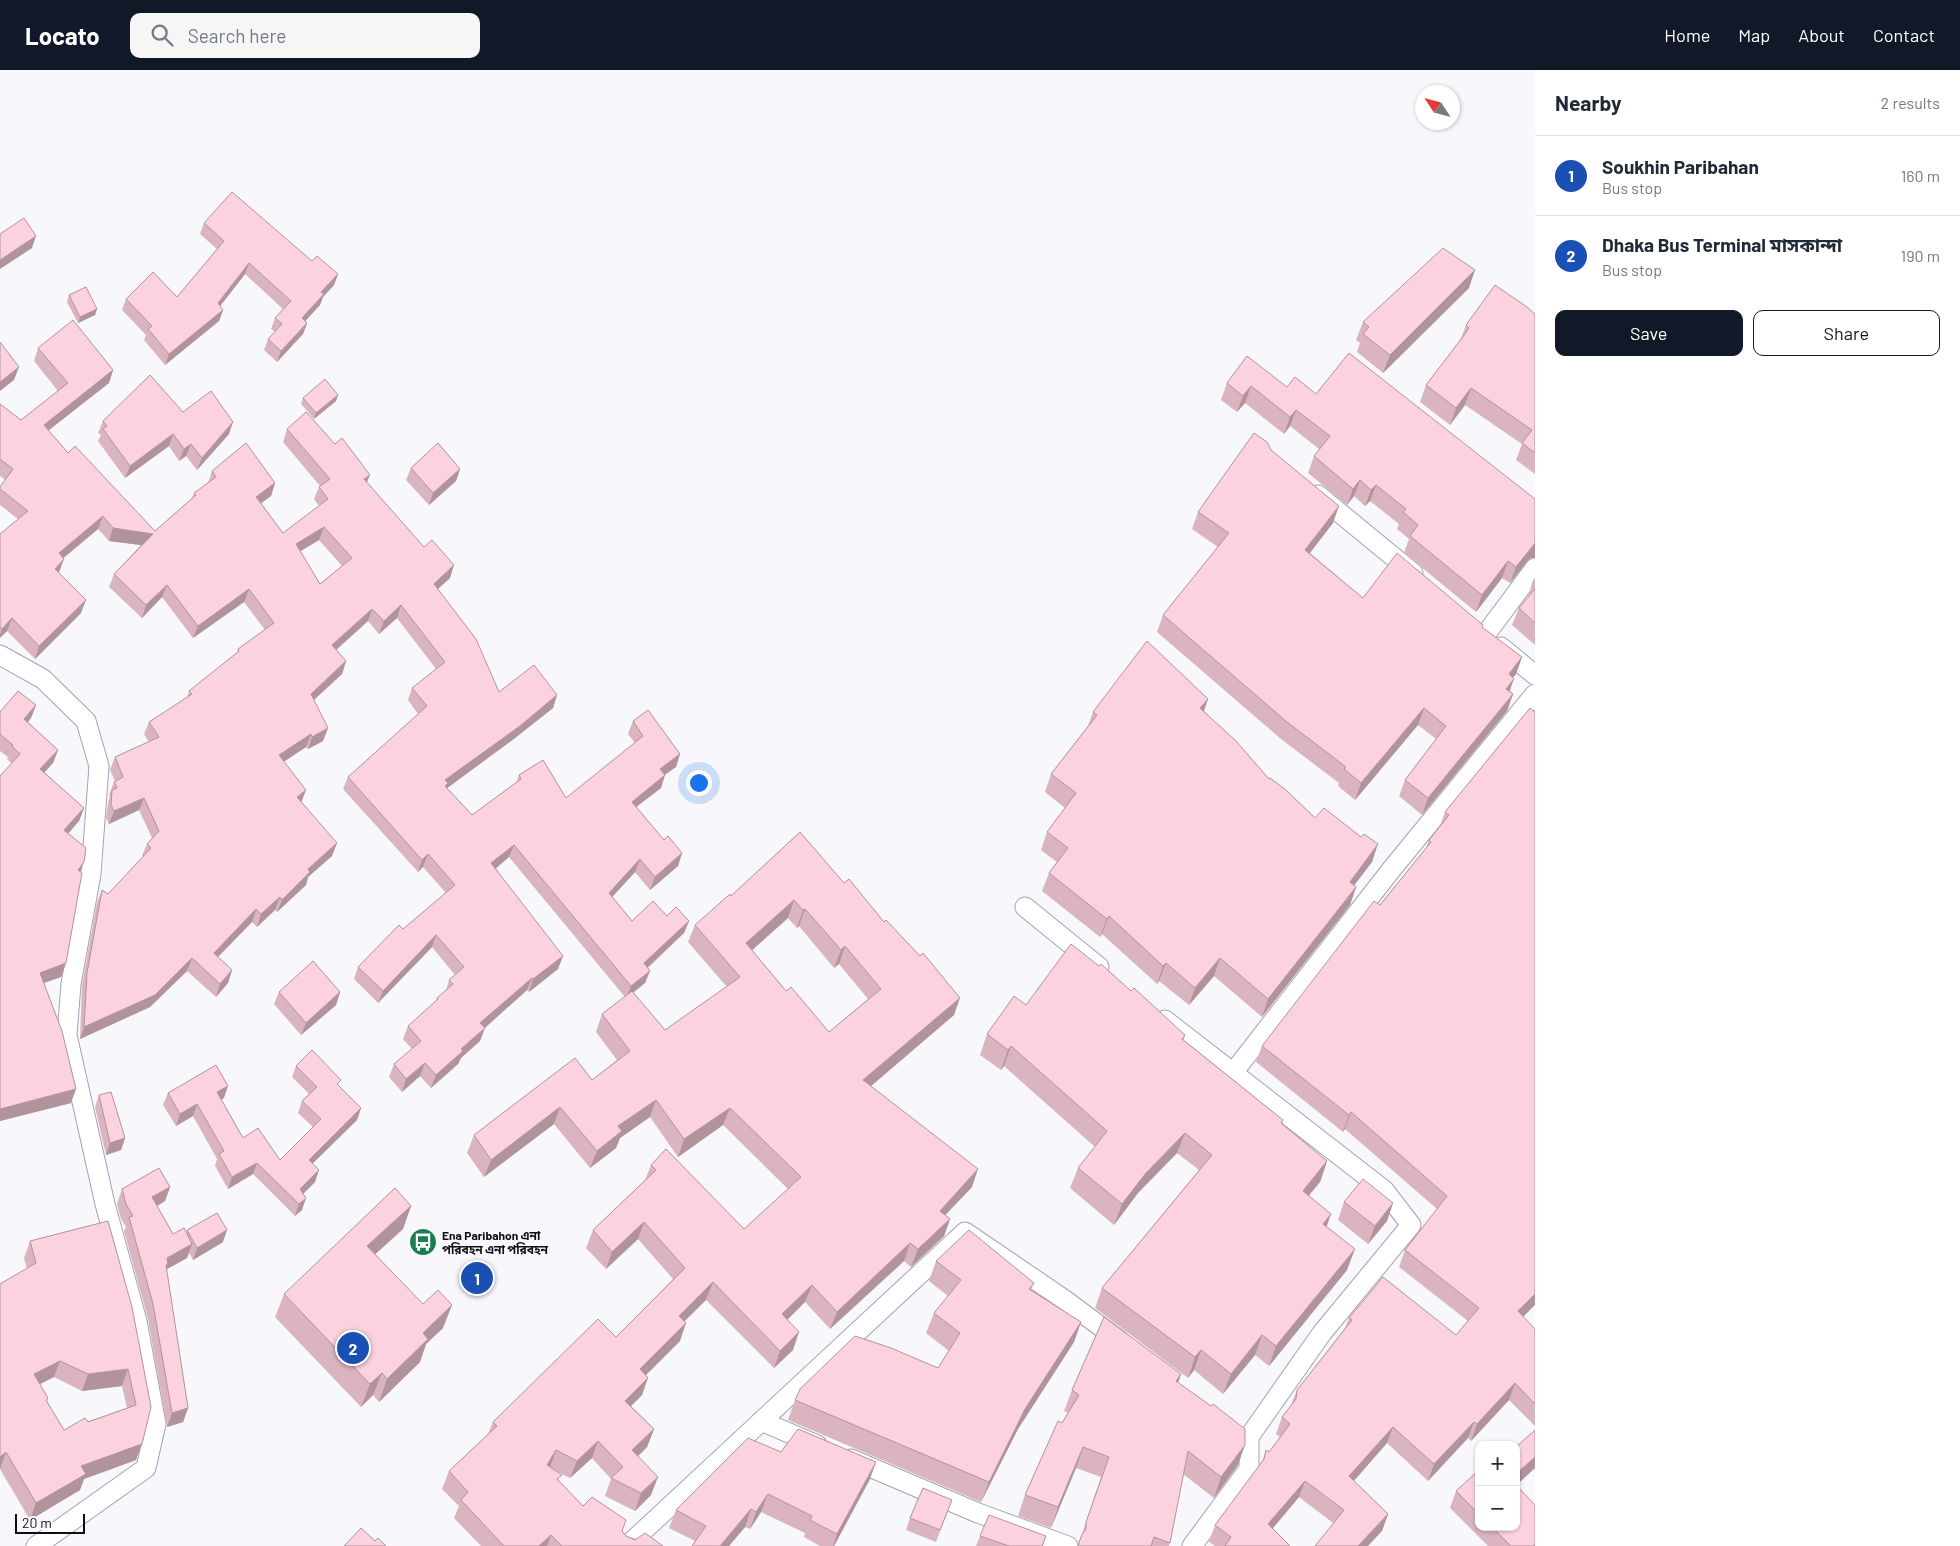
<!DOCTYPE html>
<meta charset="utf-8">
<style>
:root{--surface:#fff;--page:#f6f6f7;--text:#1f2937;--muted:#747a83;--line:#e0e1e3;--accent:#111827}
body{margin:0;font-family:Barlow,"Noto Sans Bengali",sans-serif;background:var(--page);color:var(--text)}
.controls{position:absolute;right:15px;bottom:15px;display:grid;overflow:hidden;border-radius:10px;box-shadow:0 1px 4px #0004}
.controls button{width:45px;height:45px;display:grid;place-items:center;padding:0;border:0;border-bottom:1px solid var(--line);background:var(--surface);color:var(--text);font:25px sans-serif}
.compass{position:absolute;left:1415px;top:15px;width:45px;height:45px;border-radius:50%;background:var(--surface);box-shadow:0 1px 4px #0004;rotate:306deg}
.scale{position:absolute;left:15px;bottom:12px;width:70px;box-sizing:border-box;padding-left:5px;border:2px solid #0f0d16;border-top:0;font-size:14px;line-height:18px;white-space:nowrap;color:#0f0d16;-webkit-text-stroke:4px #f8f7fc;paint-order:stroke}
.you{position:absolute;left:698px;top:712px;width:18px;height:18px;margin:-12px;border:4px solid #fff;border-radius:50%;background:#1a73e8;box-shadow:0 0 0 8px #1a73e833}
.badge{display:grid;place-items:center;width:32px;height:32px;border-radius:50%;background:var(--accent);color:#fff;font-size:16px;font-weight:700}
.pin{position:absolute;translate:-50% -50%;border:2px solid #fff;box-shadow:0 1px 5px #0006}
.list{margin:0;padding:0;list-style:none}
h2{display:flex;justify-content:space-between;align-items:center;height:65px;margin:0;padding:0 20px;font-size:21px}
h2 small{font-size:16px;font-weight:400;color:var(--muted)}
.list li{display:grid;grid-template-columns:32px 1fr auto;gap:15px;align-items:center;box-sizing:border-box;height:80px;padding:0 20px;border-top:1px solid var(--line)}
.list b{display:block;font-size:19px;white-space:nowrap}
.list p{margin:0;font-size:16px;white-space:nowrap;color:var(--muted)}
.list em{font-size:16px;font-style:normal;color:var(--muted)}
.actions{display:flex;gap:10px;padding:15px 20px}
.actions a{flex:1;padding:11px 0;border:1px solid var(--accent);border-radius:10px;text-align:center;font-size:18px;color:var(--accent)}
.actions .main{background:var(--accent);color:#fff}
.icon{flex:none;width:28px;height:28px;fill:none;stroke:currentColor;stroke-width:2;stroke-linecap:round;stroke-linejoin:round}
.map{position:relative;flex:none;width:1535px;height:1476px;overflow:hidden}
header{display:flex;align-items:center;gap:30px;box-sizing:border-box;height:70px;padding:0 25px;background:var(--accent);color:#fff}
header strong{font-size:24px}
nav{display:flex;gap:28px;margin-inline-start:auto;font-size:18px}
.search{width:350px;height:45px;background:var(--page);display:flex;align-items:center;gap:12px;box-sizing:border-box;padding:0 18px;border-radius:10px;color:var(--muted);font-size:19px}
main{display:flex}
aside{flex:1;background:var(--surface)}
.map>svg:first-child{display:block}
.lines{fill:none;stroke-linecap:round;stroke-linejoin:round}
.street-casing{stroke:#a5a0b9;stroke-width:21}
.street{stroke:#fff;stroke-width:19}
.wall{fill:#dab5c0;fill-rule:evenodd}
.shaded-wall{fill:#b1939c}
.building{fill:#fdd2df;stroke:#b1939c;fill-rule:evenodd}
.labels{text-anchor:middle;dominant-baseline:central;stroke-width:5;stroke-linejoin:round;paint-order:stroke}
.poi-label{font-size:12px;font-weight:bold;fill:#0f0d16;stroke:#f8f7fc;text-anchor:start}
</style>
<header>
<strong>Locato</strong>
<div class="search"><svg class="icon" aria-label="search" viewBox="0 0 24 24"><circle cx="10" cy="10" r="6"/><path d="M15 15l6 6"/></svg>Search here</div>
<nav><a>Home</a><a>Map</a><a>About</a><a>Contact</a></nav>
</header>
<main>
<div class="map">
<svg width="1535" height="1476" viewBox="0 0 1535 1476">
<rect width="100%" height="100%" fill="#f8f7fc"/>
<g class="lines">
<g class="street-casing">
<g id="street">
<polyline points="1318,425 1413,503"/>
<polyline points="1486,564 1535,498"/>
<polyline points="1501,577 1535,605"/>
<polyline points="0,585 43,609 86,651 99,696 91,804 71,914 67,965 105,1134 137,1251 156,1354 146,1398 36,1476"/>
<polyline points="1025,837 1099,897"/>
<polyline points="1165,950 1384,1120 1411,1155 1322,1263 1249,1367 1249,1399 1192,1476"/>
<polyline points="1232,1004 1391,800 1535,624"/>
<polyline points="761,1351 817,1375"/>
<polyline points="851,1389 978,1443 1068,1476"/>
<polyline points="627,1476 965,1162 1065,1230 1120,1271"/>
</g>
</g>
<use href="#street" class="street"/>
</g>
<g class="wall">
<polygon points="204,153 312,191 338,204 334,215 323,227 320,235 305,251 307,253 303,264 277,292 264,280 268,269 275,262 271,259 275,248 283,239 245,204 220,236 223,240 219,251 165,295 144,270 146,265 122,240 126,229 177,227 217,179 200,164"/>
<polygon points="1469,218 1383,303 1357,282 1360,273 1356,270 1363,252"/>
<polygon points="69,225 97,239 95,245 78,253 67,232"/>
<polygon points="1535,244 1535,404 1516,390 1522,374 1465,335 1450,355 1420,332 1426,315 1460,271 1466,255"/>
<path d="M38 278 113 300 109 313 48 360 68 383 155 461 192 428 194 423 208 413 212 401 275 413 271 426 261 433 283 463 319 436 314 429 319 417 320 416 283 372 287 359 367 413 450 508 438 519 499 622 557 625 553 638 515 668 447 718 472 745 516 713 519 705 566 728 635 673 628 664 633 651 680 684 676 697 665 704 661 718 636 737 664 770 682 783 678 796 650 820 635 802 612 827 632 851 667 846 689 851 684 863 648 898 650 901 645 913 633 923 665 960 727 917 688 872 695 855 731 826 800 762 954 945 871 1016 972 1117 945 1145 950 1149 944 1166 911 1197 904 1191 830 1259 805 1232 787 1250 793 1280 774 1298 706 1230 684 1252 680 1271 646 1305 642 1325 631 1336 654 1359 647 1377 638 1386 651 1425 635 1441 605 1426 611 1409 592 1388 570 1408 556 1401 559 1411 583 1436 622 1461 626 1466 663 1476H481L454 1448 459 1436 442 1419 449 1401 488 1364 493 1352 616 1267 673 1209 638 1169 606 1199 586 1178 593 1160 645 1110 651 1095 744 1159 788 1119 723 1055 678 1087 650 1047 620 1068 616 1078 590 1098 554 1054 484 1107 467 1083 474 1065 592 1010 617 990 596 962 602 944 625 927 509 787 496 798 558 899 529 922 527 920 484 958 480 971 461 988 458 994 431 1018 420 1006 402 1022 389 1007 394 994 412 979 403 969 408 956 435 932 437 928 446 920 449 910 455 905 432 877 378 933 354 909 358 897 446 823 423 797 418 802 343 719 348 707 418 644 408 630 412 618 436 599 397 548 379 564 368 551 336 580 346 591 342 604 314 630 328 658 323 671 308 679 306 677 284 692 301 732 332 786 308 807 306 815 277 842 275 840 257 857 252 852 218 887 232 900 228 913 216 927 187 901 150 937 80 969 82 915 97 832 102 820 108 824 143 787 142 786 147 774 152 768 139 740 109 754 106 748 108 733 110 726 109 725 114 712 115 711 110 700 115 687 149 672 144 664 149 652 187 628 189 621 237 583 238 579 265 560 244 532 193 568 162 527 142 548 109 517 114 504 141 475 109 471 98 459 63 488 59 503 81 543 35 589 7 561 0 568V464L18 449 0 435V417L5 410 0 406V334L21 350 58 321 34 291ZM319 470 342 496 320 514 300 481ZM788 848 797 858 799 856 834 898 839 894 868 929 829 962 786 921 752 880Z"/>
<polygon points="1227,313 1287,317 1316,324 1530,488 1510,513 1502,508 1476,542 1404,483 1409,469 1397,459 1399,454 1370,431 1365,436 1354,426 1347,435 1308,403 1314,386 1319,379 1290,356 1284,364 1245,333 1237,342 1221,330"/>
<polygon points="338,325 336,331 314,349 301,334 303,328"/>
<polygon points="183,342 229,364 197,400 186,386 179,391 169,376 125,408 98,371 101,365 98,363 103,351"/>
<polygon points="1271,380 1333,453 1310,483 1363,528 1482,557 1522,587 1516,604 1513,607 1510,621 1513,624 1507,641 1422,745 1399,726 1405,710 1436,669 1418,655 1355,730 1338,716 1339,713 1281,669 1157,562 1163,545 1218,477 1192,459 1198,442"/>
<polygon points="411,398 460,399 456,411 429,435 406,410"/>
<polygon points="1535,508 1535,575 1512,555 1519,538 1528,527 1533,510"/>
<polygon points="36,635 31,648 28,652 58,680 53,693 44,702 84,738 79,751 68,764 84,792 80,802 66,893 61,907 44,913 71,1033 0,1051 11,693 7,689 8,687 0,681 0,642"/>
<polygon points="1530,638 1523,1247 1535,1259 1535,1356 1509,1330 1471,1371 1468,1368 1428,1411 1387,1373 1354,1411 1388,1444 1382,1461 1333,1453 1299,1427 1273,1458 1290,1476 1215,1476 1209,1472 1215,1455 1262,1392 1266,1380 1269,1382 1280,1367 1276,1364 1282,1347 1291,1335 1297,1320 1345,1258 1349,1248 1456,1265 1468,1251 1399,1197 1405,1180 1437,1139 1345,1059 1343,1062 1256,992 1262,976 1380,835 1426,778 1429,770 1440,756 1445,742"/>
<polygon points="1204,641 1269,709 1315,748 1372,792 1354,815 1356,817 1350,835 1262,947 1214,906 1189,935 1159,911 1157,914 1102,864 1100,867 1042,821 1049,803 1057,792 1041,780 1047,762 1065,738 1045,722 1051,704 1088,656 1093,642"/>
<polygon points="1131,921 1185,965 1184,970 1283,1050 1282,1053 1327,1091 1320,1112 1309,1125 1327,1157 1347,1200 1269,1296 1255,1285 1223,1324 1194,1300 1188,1308 1095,1238 1102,1218 1199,1100 1177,1083 1138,1123 1114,1155 1070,1118 1078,1098 1095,1077 1004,996 1001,1000 980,985 987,964 1026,935"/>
<polygon points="279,922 340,922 336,935 301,965 274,934"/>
<polygon points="296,996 339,1016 361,1038 357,1050 312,1094 315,1112 303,1124 302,1140 295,1146 253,1104 228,1119 215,1096 217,1089 193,1046 176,1056 163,1035 168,1023 224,1028 221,1029 243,1068 280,1090 313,1057 298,1043 302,1031 309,1024 292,1007"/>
<polygon points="99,1025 125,1068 121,1080 106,1085 95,1037"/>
<polygon points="170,1117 165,1131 157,1136 173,1164 186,1163 187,1160 223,1172 193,1190 189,1183 187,1188 167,1199 166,1200 188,1338 183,1352 167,1357 148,1249 124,1161 126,1157 121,1149 117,1134 122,1119"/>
<polygon points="1344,1132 1393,1133 1387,1151 1368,1174 1338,1150"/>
<polygon points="411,1136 403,1159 375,1184 443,1258 426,1274 420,1292 379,1332 373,1325 361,1337 275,1247 284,1224"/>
<path d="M108 1151 142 1374 136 1390 84 1409 80 1420 30 1450 0 1399V1214L27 1199 24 1188 30 1171ZM54 1307 82 1321 122 1316 127 1338 64 1360 47 1332 48 1328 40 1314Z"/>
<polygon points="936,1191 1034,1213 1031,1220 1081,1252 1074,1272 1018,1359 981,1432 788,1350 795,1330 938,1298 949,1281 926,1263 934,1243 948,1226 929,1211"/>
<polygon points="1181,1304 1178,1313 1238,1395 1214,1428 1183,1404 1169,1476 1078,1476 1101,1407 1076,1398 1051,1458 1018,1446 1025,1425 1062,1353 1068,1343 1064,1341 1072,1320"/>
<polygon points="1535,1360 1535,1398 1517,1415 1535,1476 1488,1476 1450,1438 1456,1421 1479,1400 1479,1457 1516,1457 1516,1377"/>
<polygon points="781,1382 870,1409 834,1476 820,1476 804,1467 805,1463 761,1442 750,1459 745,1457 729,1476 692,1476 695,1471 669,1458 676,1440"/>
<polygon points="952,1430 936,1472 906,1460 910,1448"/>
<polygon points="980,1466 1046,1466 1043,1476 976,1476"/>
</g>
<g class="shaded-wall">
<polygon points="36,166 32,178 0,199 0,190"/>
<polygon points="249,193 245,204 214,244 218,233"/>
<polygon points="1475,200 1469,218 1383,303 1390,285"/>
<polygon points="338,204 334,215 323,227 320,235 298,259 302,248 321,222"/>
<polygon points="97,239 95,245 78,253 80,247"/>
<polygon points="223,240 219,251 165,295 169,284"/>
<polygon points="307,253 303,264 277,292 281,281"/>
<polygon points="19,297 14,310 0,321 0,312"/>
<polygon points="113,300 109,313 39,368 44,355"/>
<polygon points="1251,316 1245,333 1237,342 1243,326"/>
<polygon points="1471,318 1465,335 1450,355 1456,338"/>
<polygon points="338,325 336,331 314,349 316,343"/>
<polygon points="1296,340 1290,356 1284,364 1290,347"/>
<polygon points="233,352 229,364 197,400 202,388"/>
<polygon points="173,364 169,376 125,408 130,396"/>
<polygon points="191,374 186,386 179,391 184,379"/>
<polygon points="460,399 456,411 429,435 433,423"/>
<polygon points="370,405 365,417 364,409"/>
<polygon points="1360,410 1354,426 1347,435 1353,419"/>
<polygon points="275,413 271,426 252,440 256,427"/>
<polygon points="1376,415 1370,431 1365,436 1371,420"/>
<polygon points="1339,436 1333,453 1299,497 1305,480"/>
<polygon points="103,446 98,459 54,496 59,483"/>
<polygon points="324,457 319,470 291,487 296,474"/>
<polygon points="113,458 153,464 148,476 109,471"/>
<polygon points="1535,473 1535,488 1530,488 1510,513 1516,497"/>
<polygon points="64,489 59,502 50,511 55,499"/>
<polygon points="1508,491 1502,508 1476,542 1482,525"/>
<polygon points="454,495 450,508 429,527 434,514"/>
<polygon points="167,515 162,527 142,548 146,535"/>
<polygon points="249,519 244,532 193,568 198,556"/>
<polygon points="86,530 81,543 35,589 39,576"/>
<polygon points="401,535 397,548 379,564 384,551"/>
<polygon points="372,539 368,551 327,588 332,575"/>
<polygon points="12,548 7,561 0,568 0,564 2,559"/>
<polygon points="1522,587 1516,604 1502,621 1509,604"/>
<polygon points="346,591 342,604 306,637 311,624"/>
<polygon points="1514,609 1508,625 1506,619"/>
<polygon points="1513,624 1507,641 1422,745 1428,728"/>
<polygon points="557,625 553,638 515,668 446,719 443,726 445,710"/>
<polygon points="1208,629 1202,647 1200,638"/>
<polygon points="36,635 31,648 20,662 24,649"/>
<polygon points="1424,638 1418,655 1355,730 1361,713"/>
<polygon points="328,658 323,671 308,679 312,667"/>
<polygon points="311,664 306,677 274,698 279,685"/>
<polygon points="58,680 53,693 36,712 40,699"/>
<polygon points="680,684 676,697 656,711 660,699"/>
<polygon points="665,705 661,718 627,744 632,732"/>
<polygon points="306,720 301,733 297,727"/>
<polygon points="144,728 139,740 109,754 114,741"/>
<polygon points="84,738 79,751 59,774 64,760"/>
<polygon points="337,773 332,786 308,807 306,815 277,842 282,830 308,799"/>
<polygon points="1378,774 1372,792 1343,830 1350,812"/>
<polygon points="514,775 509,787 487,806 491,793"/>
<polygon points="682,783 678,796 650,820 655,807"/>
<polygon points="428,784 423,797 418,802 422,790"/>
<polygon points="640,789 635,802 604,836 609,823"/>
<polygon points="84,792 79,805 78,800"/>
<polygon points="1356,817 1350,835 1262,947 1268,929"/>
<polygon points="280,827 275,840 257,857 261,844"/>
<polygon points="794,830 788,848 740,891 746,873"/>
<polygon points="256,839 252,852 209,896 214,883"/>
<polygon points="805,839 799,856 797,858 803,840"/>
<polygon points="1109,846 1102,864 1100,867 1107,849"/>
<polygon points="689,851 684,863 639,905 644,893"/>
<polygon points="436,865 432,877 378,933 383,921"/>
<polygon points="845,876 839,894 834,898 841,880"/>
<polygon points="563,886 558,899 529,922 533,909"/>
<polygon points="192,888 187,901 150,937 80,969 84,957"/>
<polygon points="1220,888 1214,906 1189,935 1195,918"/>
<polygon points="66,893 61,907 35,916 40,903"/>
<polygon points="1166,893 1159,911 1157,914 1163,896"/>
<polygon points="232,900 228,913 216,927 220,914"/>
<polygon points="650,901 645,913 626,928 631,916"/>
<polygon points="532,908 527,920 476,966 480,953"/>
<polygon points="340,922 336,935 301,965 306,953"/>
<polygon points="960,928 954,945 857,1028 863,1010"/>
<polygon points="485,958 480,971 461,988 458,994 431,1018 436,1005 461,979"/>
<polygon points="1011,976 1004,996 1001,1000 1008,980"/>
<polygon points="425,993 420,1006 402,1022 406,1009"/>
<polygon points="228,1016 224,1028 213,1034 217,1022"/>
<polygon points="76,1019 71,1033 0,1051 0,1039"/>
<polygon points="656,1030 650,1047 620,1068 616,1078 590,1098 597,1081 618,1056"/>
<polygon points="197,1034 193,1046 176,1056 180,1044"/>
<polygon points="560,1037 554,1054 484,1107 491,1090"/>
<polygon points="361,1038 357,1050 304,1102 309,1090"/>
<polygon points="730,1038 723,1055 678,1087 684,1069"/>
<polygon points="1351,1042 1345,1059 1343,1062 1349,1045"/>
<polygon points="1185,1063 1177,1083 1138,1123 1114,1155 1122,1134 1146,1103"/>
<polygon points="125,1068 121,1080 106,1085 110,1073"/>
<polygon points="1327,1091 1320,1112 1296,1141 1303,1121"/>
<polygon points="257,1093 253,1104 228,1119 232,1107"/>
<polygon points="978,1099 972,1117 933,1158 940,1141"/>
<polygon points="319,1100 315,1112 296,1131 300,1119"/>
<polygon points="170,1117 165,1131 147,1142 152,1127"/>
<polygon points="306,1128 302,1140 295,1146 299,1134"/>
<polygon points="1393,1133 1387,1151 1368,1174 1375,1156"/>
<polygon points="411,1136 403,1159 359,1199 367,1176"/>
<polygon points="1331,1144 1324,1164 1323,1154"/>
<polygon points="950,1149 944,1166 911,1197 918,1179"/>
<polygon points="644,1152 638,1169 606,1199 612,1182"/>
<polygon points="227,1160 223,1172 193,1190 197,1178"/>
<polygon points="910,1173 904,1191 830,1259 837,1242"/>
<polygon points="192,1174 187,1188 167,1199 163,1209 167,1188"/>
<polygon points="1355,1179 1347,1200 1269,1296 1276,1276"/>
<polygon points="713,1212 706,1230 672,1263 679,1246"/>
<polygon points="812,1215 805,1232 775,1262 782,1244"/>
<polygon points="1535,1224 1535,1235 1512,1258 1518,1241"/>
<polygon points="452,1235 443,1258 426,1274 420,1292 379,1332 387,1309 423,1263"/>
<polygon points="1081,1252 1074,1272 1018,1359 981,1432 989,1412 1025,1339"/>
<polygon points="686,1253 680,1271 634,1317 640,1299"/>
<polygon points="799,1262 793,1280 774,1298 780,1281"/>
<polygon points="1262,1265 1255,1285 1223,1324 1231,1304"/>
<polygon points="1201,1280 1194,1300 1188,1308 1195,1287"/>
<polygon points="60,1291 54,1307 28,1320 34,1304"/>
<polygon points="128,1299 122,1316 82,1321 88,1304"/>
<polygon points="382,1303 373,1325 361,1337 370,1314"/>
<polygon points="1181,1304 1174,1325 1176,1311"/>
<polygon points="648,1308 642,1325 619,1348 625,1331"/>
<polygon points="1515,1313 1509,1330 1471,1371 1477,1354"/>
<polygon points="188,1338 183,1352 167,1357 172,1343"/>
<polygon points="1474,1352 1468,1368 1428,1411 1434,1394"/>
<polygon points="1393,1357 1387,1373 1343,1423 1349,1406"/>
<polygon points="654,1359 647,1377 626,1398 632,1380"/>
<polygon points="598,1371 592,1388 570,1408 577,1391"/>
<polygon points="142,1374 136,1390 84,1409 80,1420 30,1450 36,1433 81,1396"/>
<polygon points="1245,1375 1238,1395 1214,1428 1221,1407"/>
<polygon points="1083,1377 1076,1398 1051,1458 1058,1437"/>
<polygon points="556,1380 550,1398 547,1395"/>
<polygon points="6,1382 0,1399 0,1387"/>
<polygon points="1535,1387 1535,1398 1516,1415 1516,1404"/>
<polygon points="876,1392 870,1409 834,1476 833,1476 837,1464"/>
<polygon points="658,1407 651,1425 635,1441 641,1423"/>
<polygon points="1305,1411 1299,1427 1262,1471 1268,1454"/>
<polygon points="768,1424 761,1442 750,1459 756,1442"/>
<polygon points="751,1439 745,1457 729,1476 720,1476"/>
<polygon points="1388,1444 1382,1461 1368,1476 1358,1476"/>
<polygon points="551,1465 547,1476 539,1476"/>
</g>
<g class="building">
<polygon points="232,122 312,191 317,186 338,204 321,222 324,224 302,248 307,253 281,281 268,269 282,254 275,248 291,231 249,193 218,233 223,240 169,284 148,259 152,256 126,229 153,202 177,227 224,171 204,153"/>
<polygon points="24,148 36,166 0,190 0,164"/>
<polygon points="1443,178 1475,200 1390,285 1363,264 1369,257 1363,252"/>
<polygon points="1495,215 1527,237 1535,244 1535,383 1522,373 1532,360 1471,318 1456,338 1426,315 1462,268 1469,258 1466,255"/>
<polygon points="86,217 97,239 80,247 69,225"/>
<path d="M73 250 113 300 44 355 68 383 75 376 155 461 196 425 194 423 216 407 212 401 246 373 275 413 256 427 283 463 328 429 319 417 330 409 287 359 306 342 335 374 342 368 370 405 364 409 424 477 432 470 454 495 434 514 476 569 499 622 534 595 557 625 520 656 445 710 448 713 445 716 472 745 521 709 519 705 543 690 566 728 643 666 633 651 648 640 680 684 660 699 665 705 632 732 664 770 668 766 682 783 655 807 640 789 609 823 632 851 653 831 667 846 676 837 689 851 644 893 650 901 631 916 514 775 491 793 563 886 533 909 532 908 480 953 485 958 461 979 463 981 436 1005 425 993 406 1009 394 994 421 971 408 956 438 929 437 928 453 914 449 910 464 897 436 865 383 921 358 897 399 855 403 859 455 815 428 784 422 790 348 707 427 636 412 618 445 592 401 535 384 551 372 539 332 575 346 591 311 624 328 658 312 667 311 664 279 685 306 720 297 727 337 773 308 799 310 802 282 830 280 827 261 844 256 839 214 883 232 900 220 914 192 888 155 925 84 957 87 903 102 820 108 824 151 778 147 774 159 761 144 728 114 741 111 735 112 720 117 718 114 712 123 707 115 687 159 667 149 652 192 624 189 621 239 581 238 579 274 553 249 519 198 556 167 515 146 535 114 504 153 464 113 458 103 446 59 483 64 489 55 499 86 530 39 576 12 548 2 559 0 557V464L28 441 0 419V417L13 399 0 389V334L21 350 68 313 38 278ZM324 457 352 488 320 514 296 474Z"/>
<polygon points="0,272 19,297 0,312"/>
<polygon points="1349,283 1535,429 1535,473 1516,497 1508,491 1482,525 1410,466 1418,455 1403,442 1406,439 1376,415 1371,420 1360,410 1353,419 1314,386 1330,366 1296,340 1290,347 1251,316 1243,326 1227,313 1247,286 1287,317 1295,307 1316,324"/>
<polygon points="150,305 183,342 211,321 233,352 202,388 191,374 184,379 173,364 130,396 103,359 107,356 103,351"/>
<polygon points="325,309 338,325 316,343 303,328"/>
<polygon points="1254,363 1267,372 1271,380 1339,436 1305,480 1363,528 1397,483 1483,555 1482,557 1522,587 1509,604 1514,609 1506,619 1513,624 1428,728 1405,710 1446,656 1424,638 1361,713 1344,699 1346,697 1287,652 1163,545 1229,463 1198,442"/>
<polygon points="438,373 460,399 433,423 411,398"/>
<polygon points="1535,519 1535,553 1519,538"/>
<polygon points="1147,571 1208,629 1200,638 1236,671 1269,709 1270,708 1286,720 1315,748 1324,738 1361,767 1364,764 1378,774 1350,812 1356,817 1268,929 1220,888 1195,918 1166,893 1163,896 1109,846 1107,849 1049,803 1068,778 1047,762 1076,723 1051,704 1097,645 1093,642"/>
<polygon points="18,621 36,635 24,649 58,680 40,699 84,738 64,760 86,778 84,792 78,800 82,803 66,893 40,903 62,961 76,1019 0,1039 0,706 20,684 12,676 13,675 0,664 0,642"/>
<polygon points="1530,638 1535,642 1535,1224 1518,1241 1535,1259 1535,1334 1515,1313 1477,1354 1474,1352 1434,1394 1393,1357 1349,1406 1388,1444 1358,1476 1315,1476 1344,1440 1305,1411 1268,1454 1290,1476 1225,1476 1231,1467 1215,1455 1264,1389 1266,1380 1269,1382 1290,1354 1282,1347 1296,1329 1297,1320 1352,1250 1349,1248 1383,1207 1456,1265 1479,1238 1405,1180 1447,1126 1351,1042 1349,1045 1262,976 1374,831 1380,835 1431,772 1429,770 1449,745 1445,742"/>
<path d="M800 762 844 813 849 809 884 852 886 850 920 886 923 883 960 928 863 1010 978 1099 940 1141 950 1149 918 1179 910 1173 837 1242 812 1215 782 1244 799 1262 780 1281 713 1212 679 1246 686 1253 640 1299 648 1308 625 1331 654 1359 632 1380 658 1407 641 1423 611 1408 623 1397 598 1371 577 1391 556 1380 547 1395 562 1405 557 1409 583 1436 592 1427 626 1450 622 1461 626 1466 635 1470 645 1463 663 1476H562L551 1465 539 1476H504L461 1430 468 1422 449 1401 497 1356 493 1352 598 1249 616 1267 685 1198 644 1152 612 1182 593 1160 656 1100 651 1095 666 1079 744 1159 801 1107 730 1038 684 1069 656 1030 618 1056 622 1061 597 1081 560 1037 491 1090 474 1065 575 988 592 1010 630 981 602 944 632 921 665 960 740 907 695 855 730 824 731 826ZM794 830 803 840 805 839 841 880 845 876 881 919 829 962 791 917 786 921 746 873Z"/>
<polygon points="1071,874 1099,896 1101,894 1131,921 1134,918 1185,965 1182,969 1283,1050 1281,1053 1327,1091 1303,1121 1331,1144 1323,1154 1355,1179 1276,1276 1262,1265 1231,1304 1201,1280 1195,1287 1102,1218 1212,1085 1185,1063 1146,1103 1122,1134 1078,1098 1107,1061 1011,976 1008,980 987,964 1014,926 1026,935"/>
<polygon points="313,891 340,922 306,953 279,922"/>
<polygon points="312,980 341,1010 337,1014 361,1038 309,1090 319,1100 300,1119 306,1128 299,1134 257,1093 232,1107 219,1084 224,1081 197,1034 180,1044 168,1023 216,995 228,1016 217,1022 243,1068 258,1058 280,1090 321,1049 302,1031 317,1017 296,996"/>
<polygon points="111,1022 125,1068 110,1073 99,1025"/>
<polygon points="159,1098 170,1117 152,1127 173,1164 184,1158 192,1174 167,1188 168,1195 166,1195 188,1338 172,1343 153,1234 129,1147 133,1146 126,1134 122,1119"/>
<polygon points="1363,1109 1393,1133 1375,1156 1344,1132"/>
<polygon points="395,1118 411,1136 367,1176 423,1234 438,1220 452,1235 423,1263 428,1269 387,1309 382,1303 370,1314 284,1224"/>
<polygon points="217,1143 227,1160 197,1178 187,1160"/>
<path d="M108 1151 132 1237 151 1337 142 1374 81 1396 86 1404 36 1433 6 1382 0 1387V1214L36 1193 30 1171ZM60 1291 88 1304 128 1299 136 1335 88 1352 85 1348 64 1360 46 1330 48 1328 34 1304Z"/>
<polygon points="969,1160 1034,1213 1029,1219 1081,1252 1025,1339 989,1412 795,1330 800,1319 855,1266 891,1278 938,1298 960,1263 934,1243 961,1210 936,1191"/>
<polygon points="1104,1247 1181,1304 1176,1311 1211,1336 1213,1334 1245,1359 1245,1375 1221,1407 1188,1381 1170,1473 1154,1467 1151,1476 1078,1476 1082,1464 1086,1459 1086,1452 1109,1387 1083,1377 1058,1437 1025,1425 1058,1351 1062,1353 1079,1325 1072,1320"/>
<polygon points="798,1359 876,1392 837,1464 810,1450 812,1446 768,1424 756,1442 751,1439 720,1476 692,1476 706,1456 676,1440 748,1368 781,1382"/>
<polygon points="1535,1360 1535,1387 1516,1404 1516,1377"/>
<polygon points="1479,1400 1479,1444 1456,1421"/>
<polygon points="1516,1415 1535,1435 1535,1474 1533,1476 1511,1476 1492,1457 1516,1457"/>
<polygon points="923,1418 952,1430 940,1460 910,1448"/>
<polygon points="989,1445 1046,1466 1042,1476 1009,1476 980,1466"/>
<polygon points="361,1458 375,1471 378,1468 386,1476 344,1476"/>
</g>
<defs>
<g id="bus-disc" transform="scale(1.4375)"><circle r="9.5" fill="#1e7c53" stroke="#f8f7fc"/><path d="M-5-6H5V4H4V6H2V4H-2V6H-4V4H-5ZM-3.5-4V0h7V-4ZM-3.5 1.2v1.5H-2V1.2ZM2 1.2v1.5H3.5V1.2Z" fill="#fff"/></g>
</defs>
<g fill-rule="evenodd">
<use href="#bus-disc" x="423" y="1172"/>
</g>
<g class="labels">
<g class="poi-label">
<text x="442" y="1165">Ena Paribahon এনা<tspan x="442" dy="14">পরিবহন এনা পরিবহন</tspan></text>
</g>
</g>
</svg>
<div class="controls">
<button>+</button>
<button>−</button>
</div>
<svg class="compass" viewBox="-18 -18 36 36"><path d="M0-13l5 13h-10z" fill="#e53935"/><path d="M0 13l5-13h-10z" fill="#747a83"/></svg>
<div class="scale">20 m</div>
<div class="you"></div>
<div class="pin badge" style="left:477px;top:1208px;background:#1a4fb4">1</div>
<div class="pin badge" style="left:353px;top:1278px;background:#1a4fb4">2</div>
</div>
<aside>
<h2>Nearby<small>2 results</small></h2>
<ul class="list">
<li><span class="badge" style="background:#1a4fb4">1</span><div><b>Soukhin Paribahan</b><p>Bus stop</p></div><em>160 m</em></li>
<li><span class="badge" style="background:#1a4fb4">2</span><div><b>Dhaka Bus Terminal মাসকান্দা</b><p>Bus stop</p></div><em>190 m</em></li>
</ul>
<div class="actions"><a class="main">Save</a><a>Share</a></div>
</aside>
</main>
